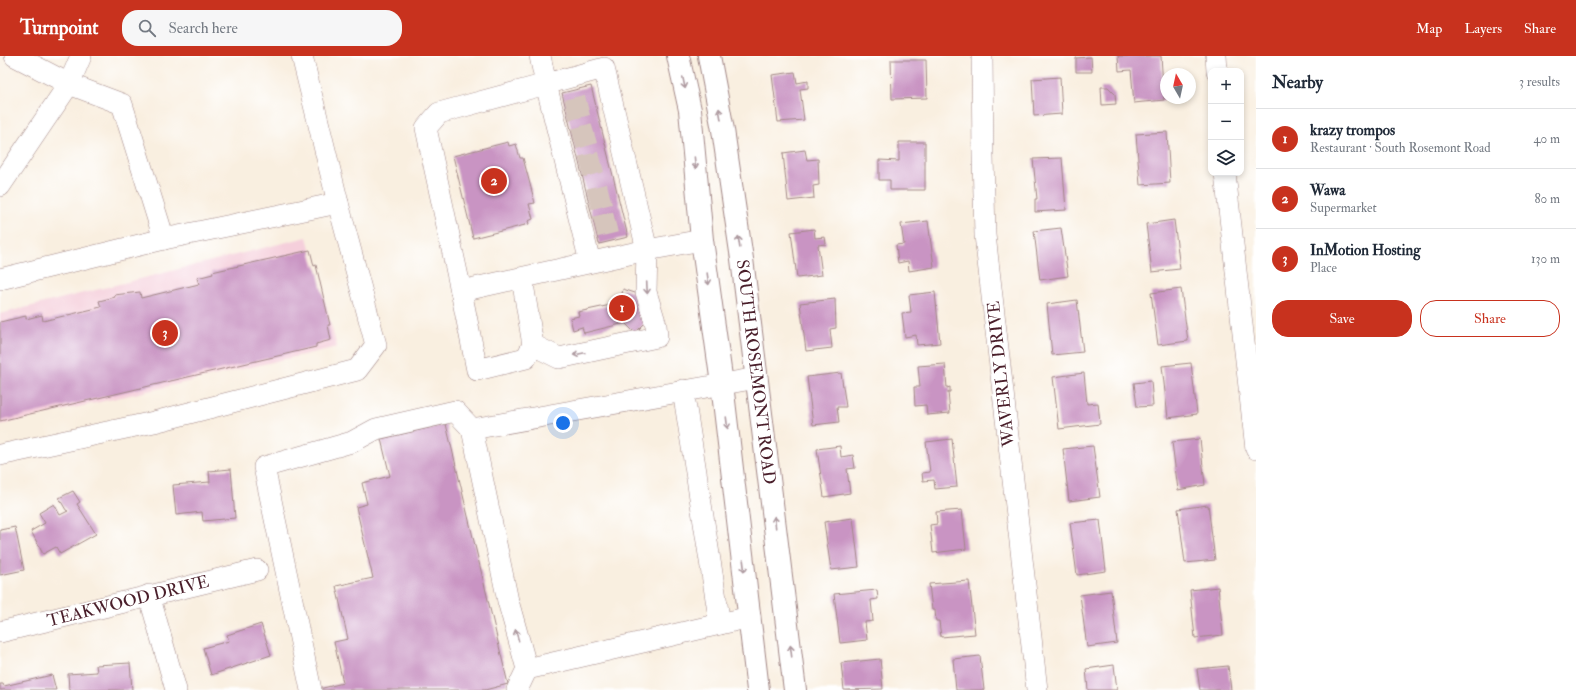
<!DOCTYPE html>
<meta charset="utf-8">
<style>
:root{--surface:#fff;--page:#f6f6f7;--text:#1f2937;--muted:#747a83;--line:#e0e1e3;--accent:#c8321e}
body{margin:0;font-family:"IM FELL Double Pica",serif;background:var(--page);color:var(--text)}
.controls{position:absolute;right:12px;top:12px;display:grid;overflow:hidden;border-radius:8px;box-shadow:0 2px 6px #0003}
.controls button{width:36px;height:36px;display:grid;place-items:center;padding:0;border:0;border-bottom:1px solid var(--line);background:var(--surface);color:var(--text);font:20px sans-serif}
.compass{position:absolute;left:1160px;top:12px;width:36px;height:36px;border-radius:50%;background:var(--surface);box-shadow:0 2px 6px #0003;rotate:351deg}
.you{position:absolute;left:563px;top:367px;width:14px;height:14px;margin:-10px;border:3px solid #fff;border-radius:50%;background:#1a73e8;box-shadow:0 0 0 6px #1a73e833}
.badge{display:grid;place-items:center;width:26px;height:26px;border-radius:50%;background:var(--accent);color:#fff;font-size:13px;font-weight:700}
.pin{position:absolute;translate:-50% -50%;border:2px solid #fff;box-shadow:0 1px 4px #0006}
.list{margin:0;padding:0;list-style:none}
h2{display:flex;justify-content:space-between;align-items:center;height:52px;margin:0;padding:0 16px;font-size:17px}
h2 small{font-size:13px;font-weight:400;color:var(--muted)}
.list li{display:grid;grid-template-columns:26px 1fr auto;gap:12px;align-items:center;box-sizing:border-box;height:60px;padding:0 16px;border-top:1px solid var(--line)}
.list b{display:block;font-size:15px;white-space:nowrap}
.list p{margin:0;font-size:13px;white-space:nowrap;color:var(--muted)}
.list em{font-size:13px;font-style:normal;color:var(--muted)}
.actions{display:flex;gap:8px;padding:12px 16px}
.actions a{flex:1;padding:9px 0;border:1px solid var(--accent);border-radius:16px;text-align:center;font-size:14px;color:var(--accent)}
.actions .main{background:var(--accent);color:#fff}
.icon{flex:none;width:22px;height:22px;fill:none;stroke:currentColor;stroke-width:2;stroke-linecap:round;stroke-linejoin:round}
.map{position:relative;flex:none;width:1256px;height:634px;overflow:hidden}
header{display:flex;align-items:center;gap:24px;box-sizing:border-box;height:56px;padding:0 20px;background:var(--accent);color:#fff}
header strong{font-size:19px}
nav{display:flex;gap:22px;margin-inline-start:auto;font-size:14px}
.search{width:280px;height:36px;background:var(--page);display:flex;align-items:center;gap:10px;box-sizing:border-box;padding:0 14px;border-radius:16px;color:var(--muted);font-size:15px}
main{display:flex}
aside{flex:1;background:var(--surface)}
.map>svg:first-child{display:block}
.built{fill:#f5cfdb}
.building{fill:#c994c3}
.lines{fill:none;stroke-linecap:round;stroke-linejoin:round}
.minor-tunnel{stroke:#d6c5bc;stroke-width:21;stroke-dasharray:21 10;stroke-linecap:butt}
.minor-casing{stroke:#a28786;stroke-width:22}
.major-casing{stroke:#a28786;stroke-width:24}
.minor{stroke:#fff;stroke-width:21}
.major{stroke:#fff;stroke-width:22}
.oneway{stroke:#ae9aa0}
.labels{text-anchor:middle;dominant-baseline:central;stroke-width:3;stroke-linejoin:round;paint-order:stroke}
.street-label{font-size:17px;fill:#4a1f2b;stroke:#fff}
</style>
<header>
<strong>Turnpoint</strong>
<div class="search"><svg class="icon" aria-label="search" viewBox="0 0 24 24"><circle cx="10" cy="10" r="6"/><path d="M15 15l6 6"/></svg>Search here</div>
<nav><a>Map</a><a>Layers</a><a>Share</a></nav>
</header>
<main>
<div class="map">
<svg width="1256" height="634" viewBox="0 0 1256 634">
<rect width="100%" height="100%" fill="#fff"/>
<filter id="ink" filterUnits="userSpaceOnUse"><feTurbulence type="fractalNoise" baseFrequency=".025" numOctaves="2"/><feDisplacementMap in="SourceGraphic" scale="8" xChannelSelector="R" yChannelSelector="G"/><feConvolveMatrix kernelMatrix="1 2 1 2 8 2 1 2 1" color-interpolation-filters="sRGB"/></filter>
<filter id="wash" filterUnits="userSpaceOnUse"><feTurbulence type="fractalNoise" baseFrequency=".012" numOctaves="4" result="noise"/><feDisplacementMap in="SourceGraphic" scale="16" xChannelSelector="R" yChannelSelector="G"/><feGaussianBlur stdDeviation="0.9" result="paint"/><feColorMatrix in="noise" values="0 0 0 0 0 0 0 0 0 0 0 0 0 0 0 0 0 1.4 0 .05"/><feComposite in="paint" operator="in"/></filter>
<g filter="url(#wash)">
<rect width="100%" height="100%" fill="#f9efe0"/>
<polygon class="built" points="307,181 337,291 0,369 0,258"/>
<g id="blocks">
<g class="building">
<polygon points="1118,0 1161,0 1164,44 1134,47 1131,14 1119,15"/>
<polygon points="1091,1 1092,16 1076,16 1076,2"/>
<polygon points="891,4 926,4 927,42 892,43"/>
<polygon points="795,16 797,27 808,25 808,32 800,33 804,64 778,66 772,19"/>
<polygon points="1060,21 1062,58 1034,60 1032,23"/>
<polygon points="591,30 628,181 599,188 562,37"/>
<polygon points="1101,31 1108,31 1115,38 1116,48 1102,49"/>
<polygon points="1167,76 1170,127 1140,129 1136,78"/>
<polygon points="508,86 509,90 516,88 520,102 523,102 535,147 529,148 533,163 528,165 529,168 473,182 453,100"/>
<polygon points="899,86 925,86 925,134 890,134 890,124 879,124 879,104 899,105"/>
<polygon points="805,94 807,104 818,103 819,129 813,130 814,142 788,145 783,97"/>
<polygon points="1062,102 1066,154 1035,156 1035,143 1037,143 1033,103"/>
<polygon points="1174,164 1180,213 1152,216 1146,168"/>
<polygon points="928,165 934,211 909,215 908,205 898,207 896,189 904,188 901,168"/>
<polygon points="1061,172 1068,220 1040,224 1034,175"/>
<polygon points="814,173 815,182 825,181 826,188 818,189 822,219 797,222 791,176"/>
<polygon points="310,194 314,210 316,209 330,269 328,269 331,284 316,288 316,291 0,365 0,266 26,260 26,263 42,259 43,265 101,251 99,245 115,241 114,239 140,236 141,242 199,228 197,222 213,218 212,216"/>
<polygon points="623,233 641,239 647,265 635,277 625,267 584,277 582,271 573,274 570,262 579,260 578,256 620,247"/>
<polygon points="1181,233 1188,285 1158,289 1151,237"/>
<polygon points="935,236 940,287 917,289 916,279 905,281 902,257 911,256 909,239"/>
<polygon points="835,243 836,272 830,273 832,292 806,295 800,247"/>
<polygon points="1077,244 1083,296 1052,299 1047,248"/>
<polygon points="1191,307 1197,358 1168,362 1162,310"/>
<polygon points="945,308 947,332 950,331 950,336 948,336 950,357 927,359 926,349 915,350 914,331 920,331 918,310"/>
<polygon points="841,317 846,351 837,351 839,366 813,369 807,321"/>
<polygon points="1084,317 1087,348 1098,347 1100,368 1059,373 1053,321"/>
<polygon points="1151,325 1153,350 1137,351 1134,327"/>
<polygon points="446,368 508,628 485,634 319,634 319,633 343,627 334,586 348,583 336,530 373,522 356,451 367,448 362,427 390,420 381,383"/>
<polygon points="952,383 957,431 935,433 934,424 923,425 922,417 930,416 926,386"/>
<polygon points="1200,383 1205,429 1178,434 1172,386"/>
<polygon points="840,390 841,401 853,399 855,412 847,413 850,437 824,441 817,393"/>
<polygon points="1093,390 1100,441 1069,445 1063,393"/>
<polygon points="231,413 235,462 203,465 202,456 176,459 173,429 210,426 209,415"/>
<polygon points="73,435 80,446 77,448 96,478 60,498 56,491 43,498 31,475 45,467 39,457 54,448 60,459 68,455 66,454 59,442"/>
<polygon points="1208,449 1215,504 1185,507 1178,453"/>
<polygon points="962,454 966,493 933,497 930,469 937,468 936,456"/>
<polygon points="853,462 859,511 831,514 824,466"/>
<polygon points="1100,464 1106,515 1077,519 1070,467"/>
<polygon points="15,471 24,514 0,519 0,474"/>
<polygon points="969,525 975,578 941,581 939,565 936,565 935,554 932,554 929,528"/>
<polygon points="1218,531 1223,579 1195,582 1190,534"/>
<polygon points="877,534 878,543 871,544 873,565 865,566 867,584 840,587 834,538"/>
<polygon points="1111,535 1117,587 1087,591 1080,539"/>
<polygon points="261,568 271,599 211,619 203,592 229,585 227,579"/>
<polygon points="980,600 984,634 956,634 953,603"/>
<polygon points="880,603 883,633 844,634 841,607"/>
<polygon points="130,607 132,634 69,634 68,618 97,616 96,609"/>
<polygon points="1114,609 1117,634 1088,634 1086,613"/>
<polygon points="1228,610 1231,634 1200,634 1197,613"/>
<polygon points="52,619 56,634 0,634 0,628 3,628 4,630"/>
</g>
</g>
</g>
<g filter="url(#ink)">
<use href="#blocks" fill-opacity="0" stroke="#a28786" stroke-width="1"/>
<g class="lines">
<g class="minor-tunnel">
<polyline points="567,54 595,47"/>
<polyline points="574,83 602,75"/>
<polyline points="581,111 609,104"/>
<polyline points="589,143 617,136"/>
<polyline points="595,171 624,164"/>
</g>
<g class="minor-casing">
<g id="minor">
<polyline points="15,0 69,28 122,48 164,183"/>
<polyline points="540,0 546,28 604,12 647,194 702,184"/>
<polyline points="982,0 983,100 985,179 1037,634"/>
<polyline points="1216,0 1217,15"/>
<polyline points="1225,117 1256,393"/>
<polyline points="0,130 69,28 81,0"/>
<polyline points="0,223 164,183 338,147"/>
<polyline points="461,235 477,314 526,302 533,289 522,222"/>
<polyline points="533,289 559,302 657,281 656,269 646,236 647,194 461,235 426,72 439,57 546,28 590,206"/>
<polyline points="683,334 720,568"/>
<polyline points="472,373 508,545 527,613"/>
<polyline points="0,399 154,366 357,314 376,289 338,147 302,0"/>
<polyline points="149,539 176,634"/>
<polyline points="0,576 257,514"/>
<polyline points="311,634 264,411 352,386 376,373 455,355 472,373 757,322"/>
<polyline points="517,634 527,613 750,561"/>
</g>
</g>
<g class="major-casing">
<g id="major">
<polyline points="678,0 690,54 702,184 722,328 758,634"/>
<polyline points="709,0 723,74 742,203 795,634"/>
</g>
</g>
<use href="#minor" class="minor"/>
<use href="#major" class="major"/>
</g>
<defs><path id="oneway-shaft" d="M-6 0H5M1.5-3L5.5 0L1.5 3" fill="none" stroke-width="1.6" stroke-linecap="round" stroke-linejoin="round"/></defs>
<g class="oneway">
<use href="#oneway-shaft" transform="translate(684 27) rotate(78)"/>
<use href="#oneway-shaft" transform="translate(720 58) rotate(-100)"/>
<use href="#oneway-shaft" transform="translate(695 107) rotate(84)"/>
<use href="#oneway-shaft" transform="translate(739 186) rotate(-98)"/>
<use href="#oneway-shaft" transform="translate(708 223) rotate(82)"/>
<use href="#oneway-shaft" transform="translate(647 232) rotate(87)"/>
<use href="#oneway-shaft" transform="translate(579 298) rotate(168)"/>
<use href="#oneway-shaft" transform="translate(727 367) rotate(83)"/>
<use href="#oneway-shaft" transform="translate(775 466) rotate(-97)"/>
<use href="#oneway-shaft" transform="translate(744 510) rotate(83)"/>
<use href="#oneway-shaft" transform="translate(517 579) rotate(-106)"/>
<use href="#oneway-shaft" transform="translate(791 595) rotate(-97)"/>
</g>
</g>
<g class="labels">
<g class="street-label">
<text transform="translate(756 316) rotate(83)">SOUTH ROSEMONT ROAD</text>
<text transform="translate(1001 318) rotate(-96)">WAVERLY DRIVE</text>
<text transform="translate(128 545) rotate(-14)">TEAKWOOD DRIVE</text>
</g>
</g>
</svg>
<div class="controls">
<button>+</button>
<button>−</button>
<button><svg class="icon" aria-label="layers" viewBox="0 0 24 24"><path d="M12 4l9 5-9 5-9-5zM3 14l9 5 9-5"/></svg></button>
</div>
<svg class="compass" viewBox="-18 -18 36 36"><path d="M0-13l5 13h-10z" fill="#e53935"/><path d="M0 13l5-13h-10z" fill="#747a83"/></svg>
<div class="you"></div>
<div class="pin badge" style="left:622px;top:252px">1</div>
<div class="pin badge" style="left:494px;top:125px">2</div>
<div class="pin badge" style="left:165px;top:277px">3</div>
</div>
<aside>
<h2>Nearby<small>3 results</small></h2>
<ul class="list">
<li><span class="badge">1</span><div><b>krazy trompos</b><p>Restaurant · South Rosemont Road</p></div><em>40 m</em></li>
<li><span class="badge">2</span><div><b>Wawa</b><p>Supermarket</p></div><em>80 m</em></li>
<li><span class="badge">3</span><div><b>InMotion Hosting</b><p>Place</p></div><em>130 m</em></li>
</ul>
<div class="actions"><a class="main">Save</a><a>Share</a></div>
</aside>
</main>
